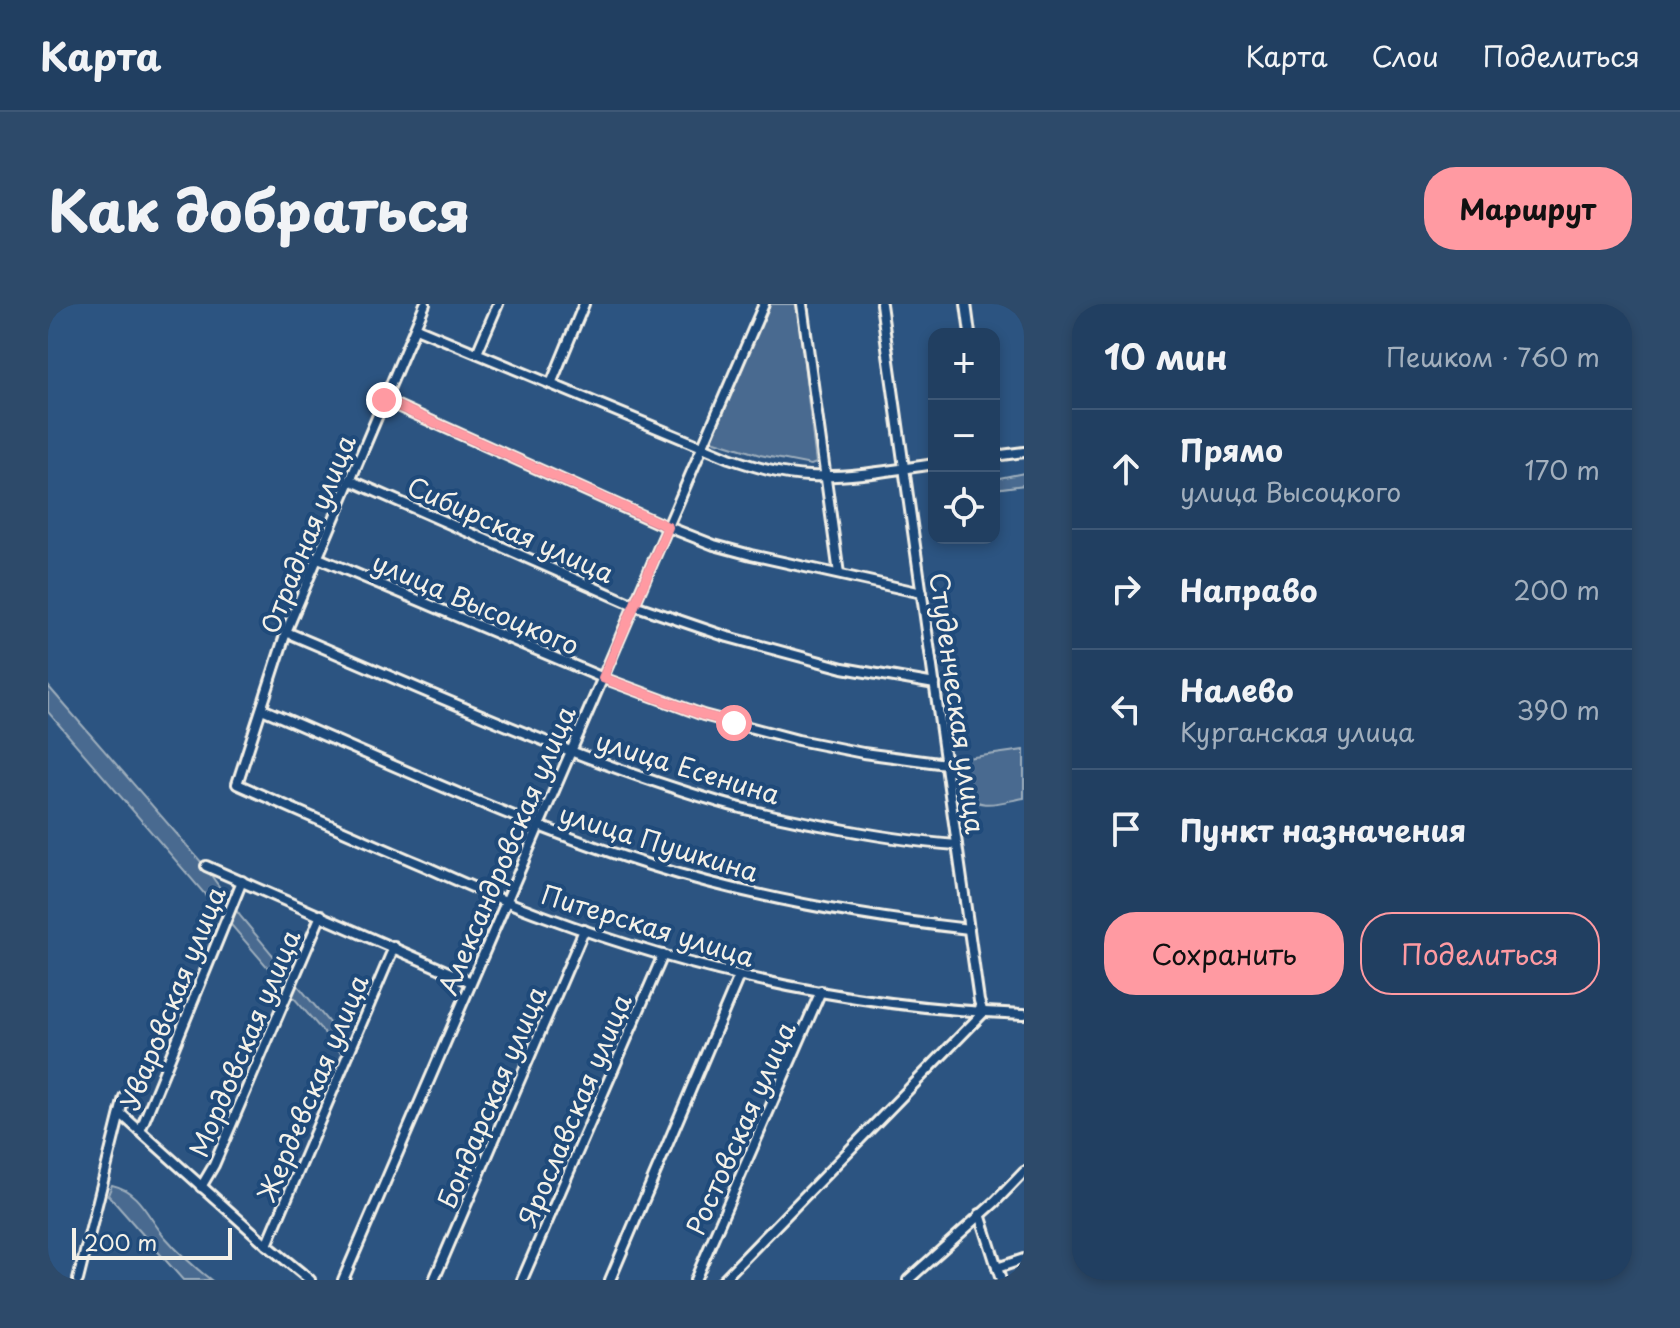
<!DOCTYPE html>
<html lang="ru">
<meta charset="utf-8">
<style>
:root{--surface:#213f61;--page:#2d4a6a;--text:#f1f3f6;--muted:#a2afbd;--line:#3e5876;--accent:#ff9aa2}
body{margin:0;font-family:"Playpen Sans",sans-serif;background:var(--page);color:var(--text)}
.controls{position:absolute;right:24px;top:24px;display:grid;overflow:hidden;border-radius:16px;box-shadow:0 4px 12px #0003}
.controls button{width:72px;height:72px;display:grid;place-items:center;padding:0;border:0;border-bottom:2px solid var(--line);background:var(--surface);color:var(--text);font:40px sans-serif}
.scale{position:absolute;left:24px;bottom:20px;width:160px;box-sizing:border-box;padding-left:8px;border:4px solid #f4f1e8;border-top:0;font-size:22px;line-height:28px;white-space:nowrap;color:#f4f1e8;-webkit-text-stroke:6px #1f4a7a;paint-order:stroke}
.stop{position:absolute;width:24px;height:24px;margin:-18px;border:6px solid #ff9aa2;border-radius:50%;background:#fff}
.stop.end{background:#ff9aa2;border-color:#fff;box-shadow:0 2px 8px #0008}
.list{margin:0;padding:0;list-style:none}
h2{display:flex;justify-content:space-between;align-items:center;height:104px;margin:0;padding:0 32px;font-size:34px}
h2 small{font-size:26px;font-weight:400;color:var(--muted)}
.list li{display:grid;grid-template-columns:52px 1fr auto;gap:24px;align-items:center;box-sizing:border-box;height:120px;padding:0 32px;border-top:2px solid var(--line)}
.list b{display:block;font-size:30px;white-space:nowrap}
.list p{margin:0;font-size:26px;white-space:nowrap;color:var(--muted)}
.list em{font-size:26px;font-style:normal;color:var(--muted)}
.actions{display:flex;gap:16px;padding:24px 32px}
.actions a{flex:1;padding:18px 0;border:2px solid var(--accent);border-radius:32px;text-align:center;font-size:28px;color:var(--accent)}
.actions .main{background:var(--accent);color:#111}
.icon{flex:none;width:44px;height:44px;fill:none;stroke:currentColor;stroke-width:2;stroke-linecap:round;stroke-linejoin:round}
.map{position:relative;flex:none;width:976px;height:976px;overflow:hidden;border-radius:32px}
header{display:flex;align-items:center;gap:48px;box-sizing:border-box;height:112px;padding:0 40px;background:var(--surface);border-bottom:2px solid var(--line)}
header strong{font-size:38px}
nav{display:flex;gap:44px;margin-inline-start:auto;font-size:28px}
.intro{display:flex;align-items:center;justify-content:space-between;box-sizing:border-box;height:192px;padding:0 48px}
h1{margin:0;font-size:56px}
.button{padding:20px 36px;border-radius:32px;background:var(--accent);color:#111;font-size:28px;font-weight:700}
main{display:flex;gap:48px;padding:0 48px}
aside{flex:1;background:var(--surface);border-radius:32px;box-shadow:0 4px 12px #0003}
.map>svg:first-child{display:block}
.green{fill:#496b90;stroke:#9eaebc;stroke-width:2}
.lines{fill:none;stroke-linecap:round;stroke-linejoin:round}
.minor-casing{stroke:#f4f1e8;stroke-width:14}
.minor{stroke:#1f4a7a;stroke-width:8}
.route{stroke:#ff9aa2;stroke-width:10}
.labels{text-anchor:middle;dominant-baseline:central;stroke-width:8;stroke-linejoin:round;paint-order:stroke}
.street-label{font-size:26px;fill:#f4f1e8;stroke:#1f4a7a}
</style>
<header>
<strong>Карта</strong>
<nav><a>Карта</a><a>Слои</a><a>Поделиться</a></nav>
</header>
<div class="intro"><h1>Как добраться</h1><a class="button">Маршрут</a></div>
<main>
<div class="map">
<svg width="976" height="976" viewBox="0 0 976 976">
<rect width="100%" height="100%" fill="#2c5481"/>
<filter id="ink" filterUnits="userSpaceOnUse"><feTurbulence type="fractalNoise" baseFrequency=".0125" numOctaves="2"/><feDisplacementMap in="SourceGraphic" scale="16" xChannelSelector="R" yChannelSelector="G"/><feConvolveMatrix kernelMatrix="1 2 1 2 8 2 1 2 1" color-interpolation-filters="sRGB"/></filter>
<g filter="url(#ink)">
<g class="green">
<polygon points="721,0 749,0 768,159 763,161 712,151 664,136"/>
<polygon points="976,169 976,181 946,185 946,175"/>
<polygon points="0,382 155,560 193,613 307,750 302,759 0,408"/>
<path d="M976 446V494C957 497 926 509 916 486 912 476 914 469 919 461H912L911 455Z"/>
<path d="M64 881C92 887 100 914 117 933 131 949 146 963 163 976H135L60 891Z"/>
</g>
<g class="lines">
<g class="minor-casing">
<g id="minor">
<path d="M377 0 238 328 189 480C250 507 311 534 372 560 413 578 454 597 496 612 649 669 812 704 976 710"/>
<polyline points="754,0 791,270"/>
<polyline points="918,0 922,30"/>
<path d="M368 24 681 154C707 163 733 171 761 172 802 174 845 166 886 160"/>
<polyline points="429,49 450,0"/>
<polyline points="503,80 536,0"/>
<polyline points="336,96 610,219 666,241 703,251 874,289"/>
<polyline points="946,152 976,148"/>
<polyline points="302,176 586,301 680,333 795,364 887,380"/>
<polyline points="268,253 555,374 655,411 750,436 815,449 898,460"/>
<path d="M238 328C381 388 522 454 671 498 704 508 738 514 772 521 817 530 863 538 909 541"/>
<path d="M214 405C342 459 469 519 601 561 705 594 813 613 921 625"/>
<polyline points="158,562 423,678"/>
<polyline points="72,809 219,941 262,976"/>
<polyline points="92,827 194,577"/>
<polyline points="153,883 166,861 273,611"/>
<polyline points="932,910 953,976"/>
<polyline points="219,941 346,643"/>
<polyline points="949,964 976,955"/>
<polyline points="30,976 76,793"/>
<polyline points="295,976 716,0"/>
<polyline points="386,976 536,626"/>
<polyline points="474,976 615,651"/>
<polyline points="562,976 691,672"/>
<polyline points="647,976 773,687"/>
<polyline points="675,976 935,709 931,697 833,0"/>
<polyline points="860,976 947,898 976,868"/>
</g>
</g>
<use href="#minor" class="minor"/>
</g>
</g>
<g class="lines" filter="url(#ink)">
<polyline class="route" points="336,96 620,223 555,374 655,411 686,419"/>
</g>
<g class="labels">
<g class="street-label">
<text transform="translate(463 225) rotate(24)">Сибирская улица</text>
<text transform="translate(259 230) rotate(-68)">Отрадная улица</text>
<text transform="translate(428 299) rotate(23)">улица Высоцкого</text>
<text transform="translate(910 399) rotate(82)">Студенческая улица</text>
<text transform="translate(640 463) rotate(17)">улица Есенина</text>
<text transform="translate(611 538) rotate(17)">улица Пушкина</text>
<text transform="translate(458 546) rotate(-67)">Александровская улица</text>
<text transform="translate(600 621) rotate(17)">Питерская улица</text>
<text transform="translate(124 694) rotate(-68)">Уваровская улица</text>
<text transform="translate(196 739) rotate(-67)">Мордовская улица</text>
<text transform="translate(264 784) rotate(-67)">Жердевская улица</text>
<text transform="translate(443 793) rotate(-67)">Бондарская улица</text>
<text transform="translate(526 806) rotate(-67)">Ярославская улица</text>
<text transform="translate(692 824) rotate(-66)">Ростовская улица</text>
</g>
</g>
</svg>
<div class="controls">
<button>+</button>
<button>−</button>
<button><svg class="icon" aria-label="locate" viewBox="0 0 24 24"><circle cx="12" cy="12" r="6"/><path d="M12 2v4M12 18v4M2 12h4M18 12h4"/></svg></button>
</div>
<div class="scale">200 m</div>
<div class="stop" style="left:686px;top:419px"></div>
<div class="stop end" style="left:336px;top:96px"></div>
</div>
<aside>
<h2>10 мин<small>Пешком · 760 m</small></h2>
<ul class="list">
<li><svg class="icon" aria-label="ahead" viewBox="0 0 24 24"><path d="M12 20V5M6 11l6-6 6 6"/></svg><div><b>Прямо</b><p>улица Высоцкого</p></div><em>170 m</em></li>
<li><svg class="icon" aria-label="right" viewBox="0 0 24 24"><path d="M7 20v-9h11M14 6l5 5-5 5"/></svg><div><b>Направо</b></div><em>200 m</em></li>
<li><svg class="icon" aria-label="left" viewBox="0 0 24 24"><path d="M17 20v-9H6M10 6l-5 5 5 5"/></svg><div><b>Налево</b><p>Курганская улица</p></div><em>390 m</em></li>
<li><svg class="icon" aria-label="arrive" viewBox="0 0 24 24"><path d="M6 21V4h12l-3 4 3 4H6"/></svg><div><b>Пункт назначения</b></div></li>
</ul>
<div class="actions"><a class="main">Сохранить</a><a>Поделиться</a></div>
</aside>
</main>
